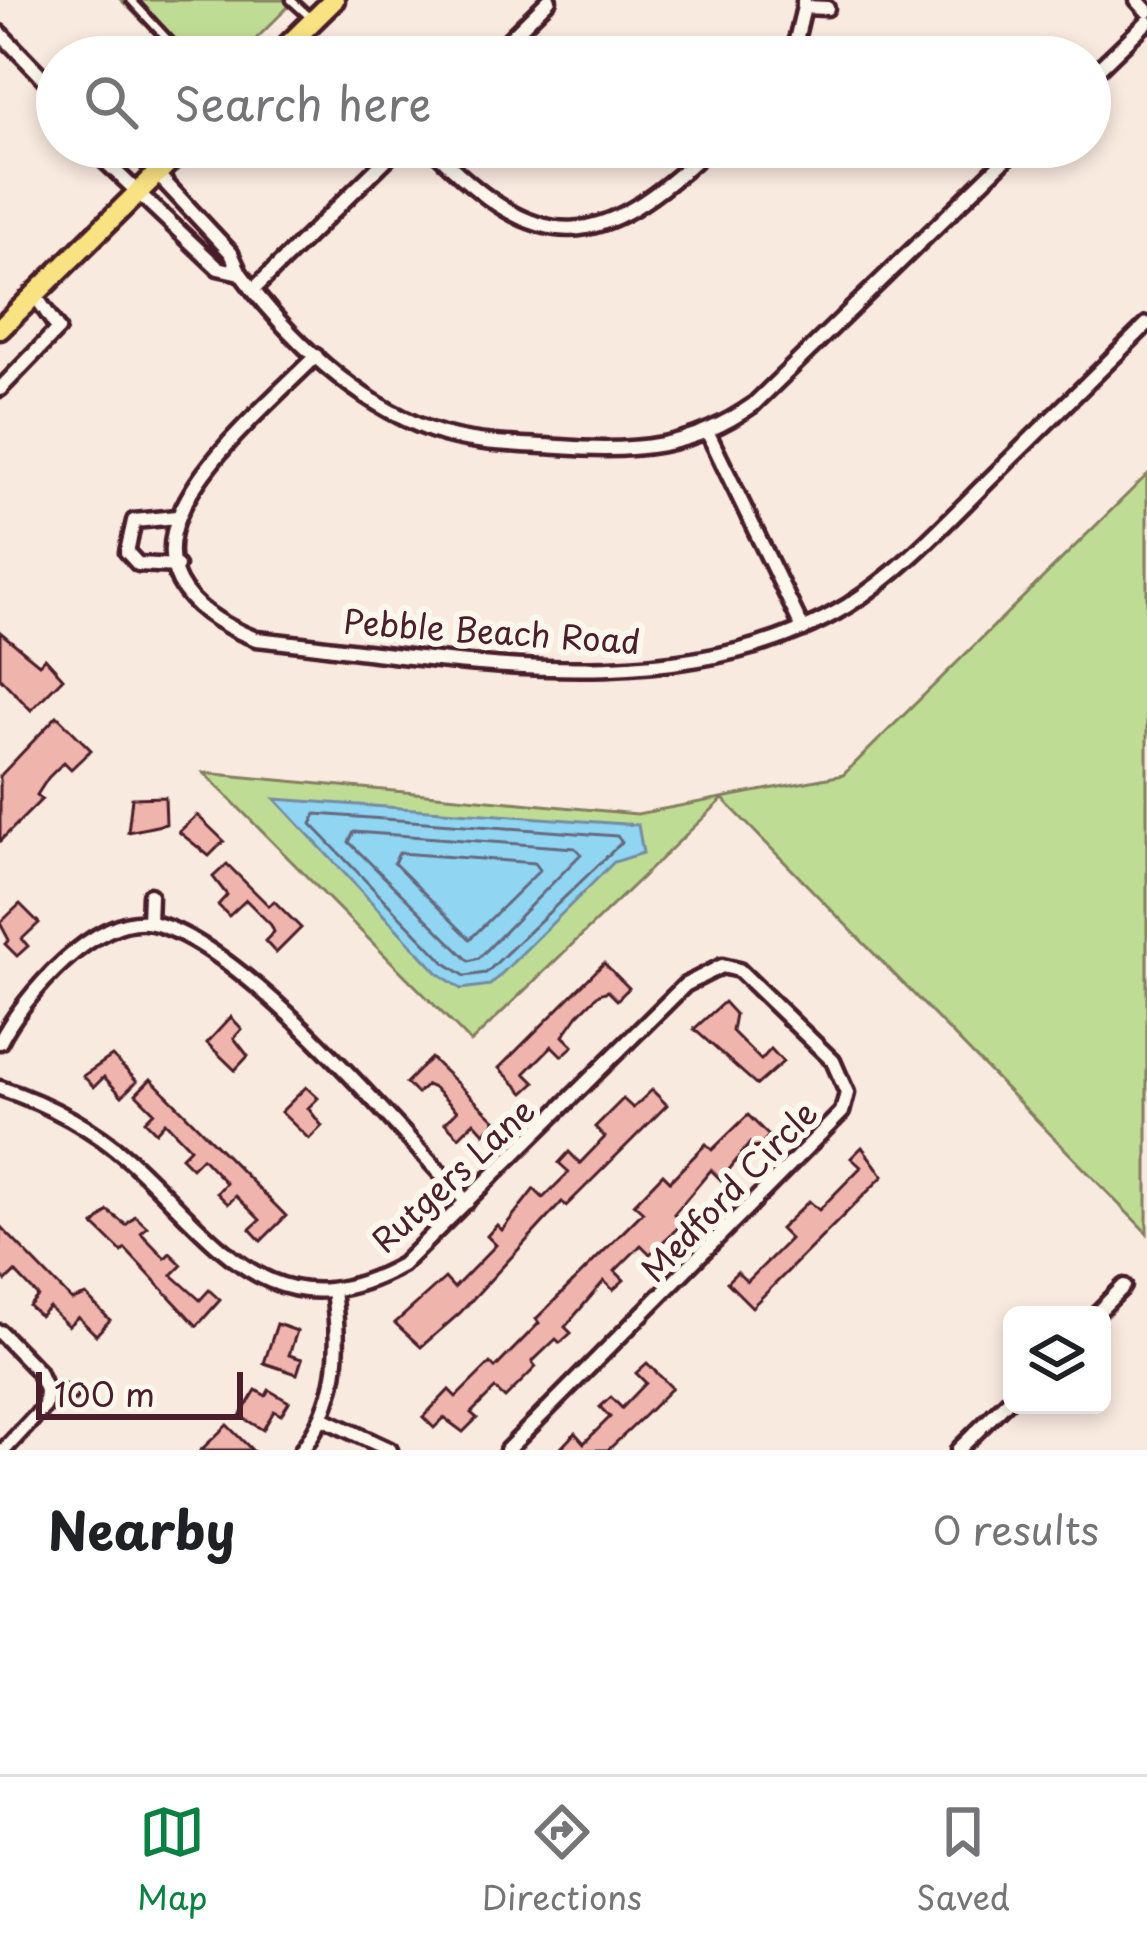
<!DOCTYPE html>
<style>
:root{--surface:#fff;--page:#f2f2f2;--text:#202124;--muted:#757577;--line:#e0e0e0;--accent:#0b8043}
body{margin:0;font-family:"Playpen Sans",sans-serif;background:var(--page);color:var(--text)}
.controls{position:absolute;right:36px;bottom:36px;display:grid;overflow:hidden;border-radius:18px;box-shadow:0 6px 18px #0003}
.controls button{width:108px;height:108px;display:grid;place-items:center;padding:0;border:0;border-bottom:3px solid var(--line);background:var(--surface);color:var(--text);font:60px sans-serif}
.scale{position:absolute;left:36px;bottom:30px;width:207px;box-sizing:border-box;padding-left:12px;border:6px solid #4a1f2b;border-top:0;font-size:33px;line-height:42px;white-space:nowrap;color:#4a1f2b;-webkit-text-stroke:9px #fbf7ec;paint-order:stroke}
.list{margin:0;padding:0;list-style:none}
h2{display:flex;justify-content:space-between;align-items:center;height:156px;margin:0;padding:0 48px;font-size:51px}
h2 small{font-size:39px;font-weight:400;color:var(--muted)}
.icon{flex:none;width:66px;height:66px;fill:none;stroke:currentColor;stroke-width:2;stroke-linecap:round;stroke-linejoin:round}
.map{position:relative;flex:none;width:1147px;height:1450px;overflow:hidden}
.search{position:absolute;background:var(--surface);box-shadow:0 6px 18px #0003;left:36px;right:36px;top:36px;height:132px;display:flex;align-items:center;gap:30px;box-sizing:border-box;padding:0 42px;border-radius:66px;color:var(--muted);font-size:45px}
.sheet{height:324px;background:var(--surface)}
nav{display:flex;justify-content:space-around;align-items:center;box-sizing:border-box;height:168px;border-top:3px solid var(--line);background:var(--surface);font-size:33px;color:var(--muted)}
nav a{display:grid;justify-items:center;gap:6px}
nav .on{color:var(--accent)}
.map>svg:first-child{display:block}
.green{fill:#bfdc94;stroke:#847e60;stroke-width:3}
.water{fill:#90d5f2;stroke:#748ca2;stroke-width:3}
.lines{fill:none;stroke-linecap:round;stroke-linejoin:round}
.shore{stroke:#66687b;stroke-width:3}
.building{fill:#efb4ac;stroke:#4a1f2b;stroke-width:3}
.lane-casing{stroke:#4a1f2b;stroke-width:15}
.street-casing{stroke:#4a1f2b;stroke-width:21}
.primary-casing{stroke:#4a1f2b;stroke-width:27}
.lane{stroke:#fbf7ec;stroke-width:6}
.street{stroke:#fbf7ec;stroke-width:12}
.primary{stroke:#f8e281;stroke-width:18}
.labels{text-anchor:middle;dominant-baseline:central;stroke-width:12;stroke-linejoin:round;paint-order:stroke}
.street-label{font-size:33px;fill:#4a1f2b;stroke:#fbf7ec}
</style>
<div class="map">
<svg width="1147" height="1450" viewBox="0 0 1147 1450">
<rect width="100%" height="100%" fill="#f9eadf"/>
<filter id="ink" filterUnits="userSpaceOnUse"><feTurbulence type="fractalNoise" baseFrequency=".00833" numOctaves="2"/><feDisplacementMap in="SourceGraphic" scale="24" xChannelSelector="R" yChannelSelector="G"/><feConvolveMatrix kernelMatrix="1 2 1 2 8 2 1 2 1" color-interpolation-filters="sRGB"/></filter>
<g filter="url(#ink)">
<g class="green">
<polygon points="121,0 295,0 238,57 178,57"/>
<polygon points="1147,475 1147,1233 723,799 471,1042 204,773 637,814 843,775"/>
</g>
<polygon class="water" points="275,799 638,825 643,853 614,862 490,985 461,989 438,973"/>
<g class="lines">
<g class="shore">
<polygon points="316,814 617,836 622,842 486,973 465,976 445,963 311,824"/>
<polygon points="354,832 575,848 581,854 479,958 469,961 349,842"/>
<polygon points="399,853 535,863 540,870 470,939 394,863"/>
</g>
</g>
<g class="building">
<polygon points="0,632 39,664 45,658 63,678 31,710 0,678"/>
<polygon points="57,716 91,750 71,769 64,762 48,778 37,795 42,799 0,841 0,776"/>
<polygon points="165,797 166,824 128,832 132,798"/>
<polygon points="197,815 224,841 209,856 179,832"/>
<polygon points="227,864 269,906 274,901 301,928 276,953 265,941 274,932 271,925 246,900 229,916 218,905 227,895 213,877"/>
<polygon points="20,904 39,923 22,939 28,946 17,956 5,944 9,940 0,923"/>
<polygon points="604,963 629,988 617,1000 608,991 599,994 578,1015 563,1036 573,1046 562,1056 552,1046 525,1073 535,1083 524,1093 499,1068"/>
<polygon points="724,1002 735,1014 732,1031 761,1060 771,1049 783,1062 757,1085 694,1029"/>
<polygon points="231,1017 242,1029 234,1038 248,1056 235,1070 207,1043"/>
<polygon points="112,1056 137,1081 122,1096 104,1077 94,1087 83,1076"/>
<polygon points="431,1058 496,1121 484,1133 474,1122 459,1137 445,1123 457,1111 434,1088 427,1085 417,1094 406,1083"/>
<polygon points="151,1079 286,1216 261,1241 250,1229 260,1220 236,1196 228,1204 217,1193 226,1183 202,1158 192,1168 181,1157 190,1148 165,1122 156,1132 145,1121 154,1112 136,1094"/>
<polygon points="306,1087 318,1098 308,1108 322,1126 309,1139 281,1112"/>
<polygon points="652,1090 667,1105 566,1206 562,1202 460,1313 421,1347 395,1323 445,1278 454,1288 496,1245 487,1236 497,1225 502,1230 534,1189 543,1198 569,1172 559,1163 569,1152 580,1163 605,1137 595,1127 623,1099 633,1108"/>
<polygon points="748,1115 769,1136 756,1149 750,1143 721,1180 711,1170 674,1214 683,1223 650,1254 641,1245 615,1271 624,1280 613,1290 604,1281 565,1327 571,1333 560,1343 556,1339 532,1362 536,1367 505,1398 495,1389 471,1413 477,1418 463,1432 444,1418 434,1428 423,1417 449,1390 456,1397 490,1363 495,1368 539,1323 536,1319 643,1212 634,1204 663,1174 670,1181 706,1144 712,1150"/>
<polygon points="862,1147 883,1176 752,1307 727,1282 737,1272 747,1282 790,1239 780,1229 809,1201 819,1210 861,1167 851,1158"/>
<polygon points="108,1211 126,1225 135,1216 147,1227 141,1233 165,1258 170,1253 182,1265 172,1275 200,1300 209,1290 220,1300 197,1326 125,1249 122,1252 94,1225"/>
<polygon points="0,1226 72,1300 86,1295 110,1320 96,1335 78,1317 68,1326 49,1307 40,1316 29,1306 38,1296 15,1272 6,1281 0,1275"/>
<polygon points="277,1324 297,1331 289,1355 302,1359 297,1374 264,1363"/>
<polygon points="647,1363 672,1388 643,1417 608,1450 559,1450 575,1433 584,1443 610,1417 600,1407 611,1397 622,1408 646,1383 636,1373"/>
<polygon points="256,1390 266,1396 269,1390 289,1402 281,1415 274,1411 263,1430 240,1416"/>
<polygon points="227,1425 252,1450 201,1450"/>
</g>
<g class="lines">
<g class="lane-casing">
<g id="lane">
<polyline points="131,0 184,57"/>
<polyline points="291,0 311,18"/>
</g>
</g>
<g class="street-casing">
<g id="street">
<polyline points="1137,0 1147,11"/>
<polyline points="804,1 804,7 827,8"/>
<polyline points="0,33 57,92"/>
<polyline points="491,57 549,0"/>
<polyline points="792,57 804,7"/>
<polyline points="1090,77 1147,22"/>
<polyline points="90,147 218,268 240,273 231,253 132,147"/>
<path d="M431 147C541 260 600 252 710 147"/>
<path d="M240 273C287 337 355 402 431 430 472 445 518 444 560 447 633 453 692 448 753 405L1018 147"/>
<polyline points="253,290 399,147"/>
<path d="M316 356C239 433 70 565 256 639 443 658 678 709 847 606 899 573 941 528 984 485 1038 431 1093 378 1147 324"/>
<polyline points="0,389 58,329 35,295"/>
<polyline points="708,433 803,629"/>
<polyline points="177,517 134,521 127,552 138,564 177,566"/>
<polyline points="149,922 150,895"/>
<path d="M0 1042C22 998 97 911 152 923 243 942 400 1132 467 1202"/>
<path d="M0 1088C48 1104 91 1126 129 1160 216 1239 271 1338 402 1265L685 985 722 966 739 970 833 1061 847 1093 842 1112 507 1450"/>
<polyline points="1095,1315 1124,1286"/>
<polyline points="0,1332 38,1371 46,1390 70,1393"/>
<polyline points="322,1418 390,1450"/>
<polyline points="4,1450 45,1406 46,1390"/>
<path d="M302 1450C339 1399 341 1351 333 1291"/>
<polyline points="958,1450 1012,1397"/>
</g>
</g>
<g class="primary-casing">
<g id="primary">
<polyline points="276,57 334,0"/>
<polyline points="0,329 184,147"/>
</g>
</g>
<use href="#lane" class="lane"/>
<use href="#street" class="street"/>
<use href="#primary" class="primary"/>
</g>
</g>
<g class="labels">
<g class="street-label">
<text transform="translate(492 630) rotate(4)">Pebble Beach Road</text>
<text transform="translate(452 1174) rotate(-43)">Rutgers Lane</text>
<text transform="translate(728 1190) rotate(-46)">Medford Circle</text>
</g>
</g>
</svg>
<div class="controls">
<button><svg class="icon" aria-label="layers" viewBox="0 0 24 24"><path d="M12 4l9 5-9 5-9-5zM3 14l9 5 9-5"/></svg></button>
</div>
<div class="scale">100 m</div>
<div class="search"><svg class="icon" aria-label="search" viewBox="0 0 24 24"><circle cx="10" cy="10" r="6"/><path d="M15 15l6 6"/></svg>Search here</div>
</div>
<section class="sheet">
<h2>Nearby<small>0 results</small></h2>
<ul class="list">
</ul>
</section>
<nav>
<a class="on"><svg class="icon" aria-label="map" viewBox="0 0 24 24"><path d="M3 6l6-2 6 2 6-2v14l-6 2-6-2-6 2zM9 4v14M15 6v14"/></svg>Map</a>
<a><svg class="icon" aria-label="directions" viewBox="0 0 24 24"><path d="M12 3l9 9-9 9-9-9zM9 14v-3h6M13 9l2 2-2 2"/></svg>Directions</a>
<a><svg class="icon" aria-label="saved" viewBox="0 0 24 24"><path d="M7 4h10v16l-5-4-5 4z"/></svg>Saved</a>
</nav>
